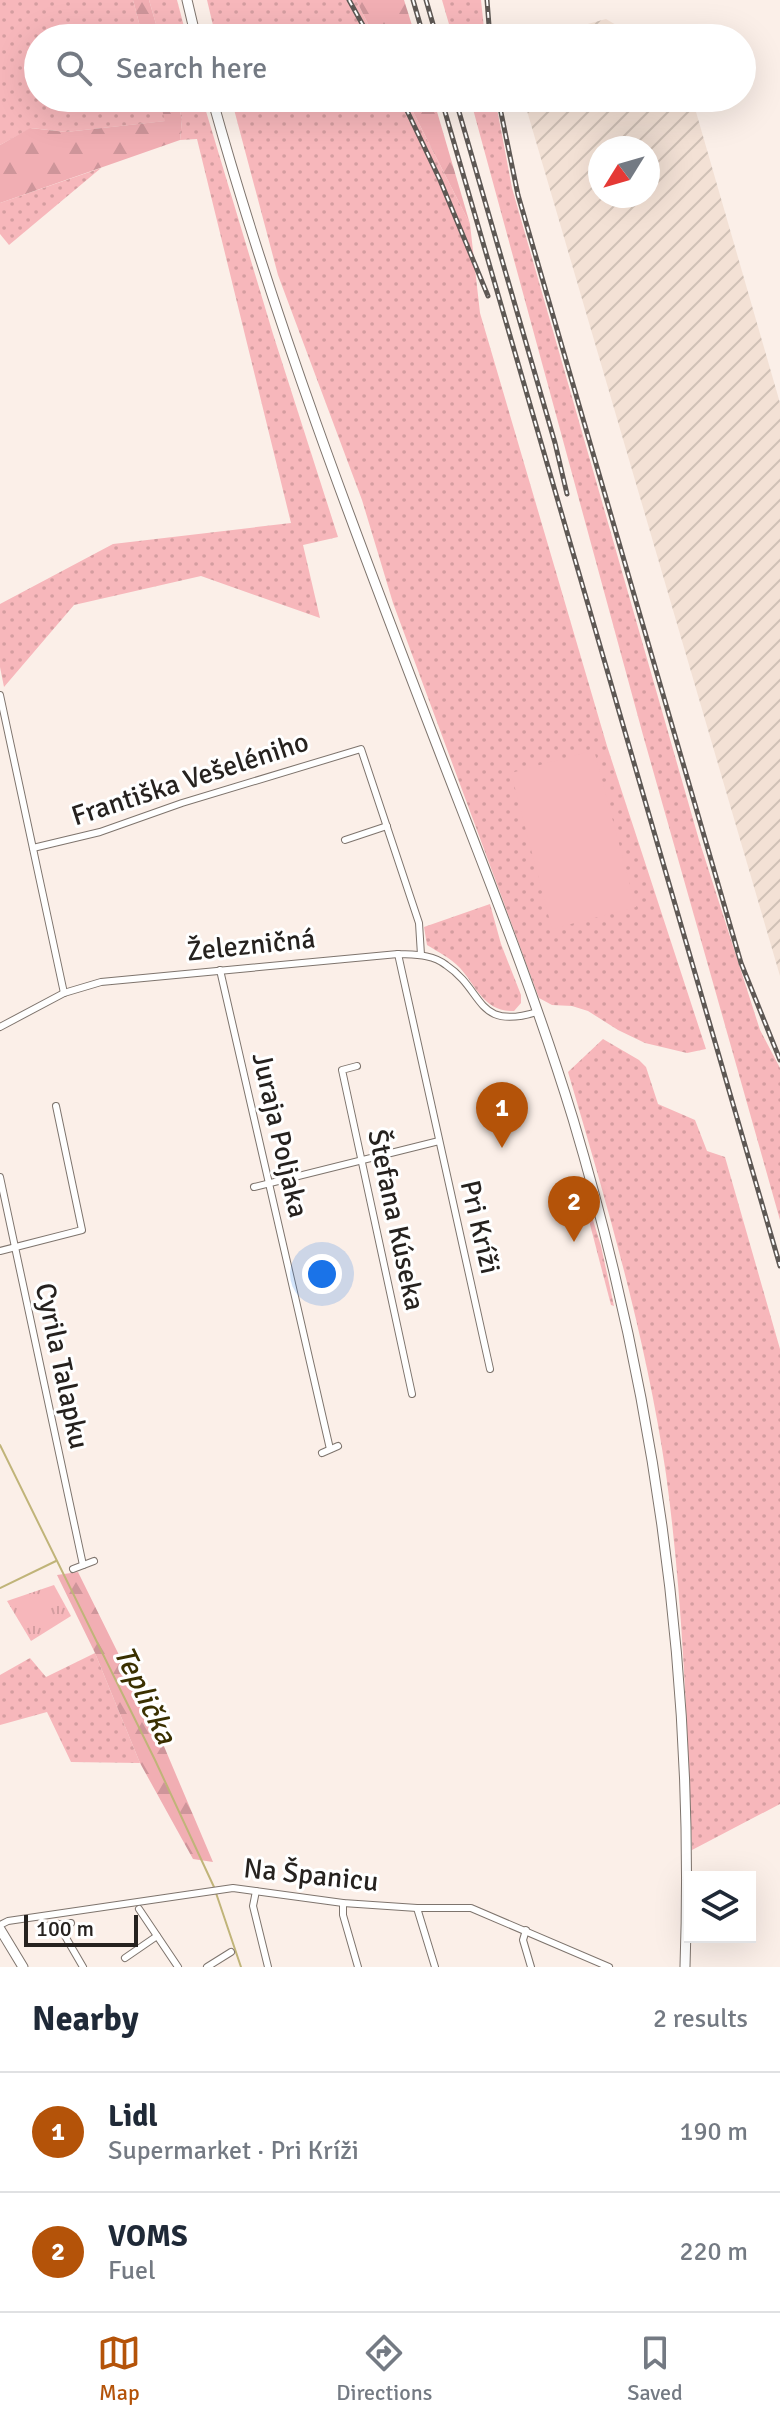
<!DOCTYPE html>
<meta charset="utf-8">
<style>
:root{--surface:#fff;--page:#f6f6f7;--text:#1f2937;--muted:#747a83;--line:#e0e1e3;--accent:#b45309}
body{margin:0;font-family:Signika,sans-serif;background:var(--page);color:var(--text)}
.controls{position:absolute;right:24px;bottom:24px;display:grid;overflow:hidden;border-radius:0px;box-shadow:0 8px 32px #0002}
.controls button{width:72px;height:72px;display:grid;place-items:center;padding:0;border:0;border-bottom:2px solid var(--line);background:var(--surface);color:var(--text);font:40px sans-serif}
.compass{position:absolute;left:588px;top:136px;width:72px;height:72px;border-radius:50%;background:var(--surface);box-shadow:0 8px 32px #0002;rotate:233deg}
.scale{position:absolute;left:24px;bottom:20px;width:114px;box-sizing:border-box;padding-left:8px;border:4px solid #26221f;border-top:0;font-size:22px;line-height:28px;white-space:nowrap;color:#26221f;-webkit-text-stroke:6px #fff;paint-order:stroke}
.you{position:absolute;left:322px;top:1274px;width:28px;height:28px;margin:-20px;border:6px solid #fff;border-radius:50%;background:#1a73e8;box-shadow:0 0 0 12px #1a73e833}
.badge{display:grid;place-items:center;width:52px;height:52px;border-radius:50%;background:var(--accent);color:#fff;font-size:26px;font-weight:700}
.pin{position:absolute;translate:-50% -66px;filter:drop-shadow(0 2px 4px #0008)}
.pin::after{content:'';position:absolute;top:42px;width:28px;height:24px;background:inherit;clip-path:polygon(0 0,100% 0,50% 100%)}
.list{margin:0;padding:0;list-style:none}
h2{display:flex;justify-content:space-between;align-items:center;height:104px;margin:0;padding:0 32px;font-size:34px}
h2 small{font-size:26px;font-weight:400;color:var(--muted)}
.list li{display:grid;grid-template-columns:52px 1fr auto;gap:24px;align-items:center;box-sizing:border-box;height:120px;padding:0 32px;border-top:2px solid var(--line)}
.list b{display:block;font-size:30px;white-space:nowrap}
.list p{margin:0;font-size:26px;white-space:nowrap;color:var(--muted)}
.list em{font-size:26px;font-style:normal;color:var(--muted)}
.icon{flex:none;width:44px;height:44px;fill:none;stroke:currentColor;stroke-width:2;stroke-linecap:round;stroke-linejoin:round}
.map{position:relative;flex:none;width:780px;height:1967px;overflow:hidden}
.search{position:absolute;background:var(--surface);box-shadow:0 8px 32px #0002;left:24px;right:24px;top:24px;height:88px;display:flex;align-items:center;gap:20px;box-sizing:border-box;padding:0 28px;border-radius:44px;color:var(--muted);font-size:30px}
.sheet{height:344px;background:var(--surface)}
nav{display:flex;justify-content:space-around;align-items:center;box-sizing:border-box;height:112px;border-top:2px solid var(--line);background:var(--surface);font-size:22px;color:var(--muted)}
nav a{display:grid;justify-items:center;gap:4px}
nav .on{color:var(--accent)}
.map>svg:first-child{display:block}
.industrial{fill:url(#industrial-furrows);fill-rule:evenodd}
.grass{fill:url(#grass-dots)}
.forest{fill:url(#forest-firs)}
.park{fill:url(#park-tufts)}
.garden{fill:#f7b7bb}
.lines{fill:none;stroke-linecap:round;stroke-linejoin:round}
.stream{stroke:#c0b479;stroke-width:2}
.minor-casing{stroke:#7e746d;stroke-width:8}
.secondary-casing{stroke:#7e746d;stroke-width:11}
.minor{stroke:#fff;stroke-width:6}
.secondary{stroke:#fff;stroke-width:9}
.rail-casing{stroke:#5e5854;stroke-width:5}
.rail{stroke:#fff;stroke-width:2;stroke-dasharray:6;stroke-linecap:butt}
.labels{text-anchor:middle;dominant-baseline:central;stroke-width:6;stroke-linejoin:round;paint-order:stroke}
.street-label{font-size:28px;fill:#26221f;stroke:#fff}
.water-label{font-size:30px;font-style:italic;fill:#3a3000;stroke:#fff}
</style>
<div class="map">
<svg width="780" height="1967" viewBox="0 0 780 1967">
<defs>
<pattern id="industrial-furrows" width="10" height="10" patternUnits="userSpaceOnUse" patternTransform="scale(2)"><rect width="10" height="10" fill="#f3e1d5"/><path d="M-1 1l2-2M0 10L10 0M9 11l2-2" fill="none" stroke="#d0c1b6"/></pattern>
<pattern id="grass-dots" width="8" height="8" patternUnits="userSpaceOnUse" patternTransform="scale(2)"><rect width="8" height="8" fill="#f7b7bb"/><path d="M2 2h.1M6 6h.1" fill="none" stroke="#d49da0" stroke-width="1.8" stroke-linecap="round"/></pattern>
<pattern id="forest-firs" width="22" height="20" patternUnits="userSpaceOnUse" patternTransform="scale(2)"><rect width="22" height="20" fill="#f1aeb3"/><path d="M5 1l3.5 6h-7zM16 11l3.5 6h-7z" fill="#ce959a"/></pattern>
<pattern id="park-tufts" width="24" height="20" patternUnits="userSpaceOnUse" patternTransform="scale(2)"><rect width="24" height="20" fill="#f7b7bb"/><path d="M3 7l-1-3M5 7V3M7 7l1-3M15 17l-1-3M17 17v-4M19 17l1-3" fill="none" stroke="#d49da0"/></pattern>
</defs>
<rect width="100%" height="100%" fill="#fbefe8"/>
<g class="industrial">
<polygon points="606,19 638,38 581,38 584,25"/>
<path d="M537 98H692L780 403V976L525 104ZM600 148H648V196H600Z"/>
</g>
<g class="grass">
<polygon points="0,0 133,0 143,38 38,38 38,98 159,98 166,121 66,132 31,128 0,145"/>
<polygon points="149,0 177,0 187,38 160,38"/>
<polygon points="207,0 356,0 375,38 216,38"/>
<polygon points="442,0 481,0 485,38 453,38"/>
<polygon points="176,98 202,98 273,334 338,537 303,545 320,618 201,576 74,605 4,687 0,667 0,604 113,544 291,523 197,139 180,140 182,119"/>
<polygon points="231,98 406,98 470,224 480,313 607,746 706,1049 687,1053 645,1043 618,1030 588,1011 572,1006 552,1005 539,998 393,603 362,500 278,275"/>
<polygon points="470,98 495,98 512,188 699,840 760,1030 780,1068 780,1220 643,735"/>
<polygon points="101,168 9,245 0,234 0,203"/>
<path d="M490 904 501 944 521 995V1003L514 1011C484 1012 477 987 460 968 451 958 438 952 427 945L424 927Z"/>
<path d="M603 1039 639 1060 646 1067 658 1104 695 1120 707 1151 725 1157 780 1349V1804L692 1850C687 1725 683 1598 666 1474 646 1337 607 1204 568 1072Z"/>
<polygon points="583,1188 601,1246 614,1306 611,1305 581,1190"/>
<polygon points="95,1653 140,1763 71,1762 47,1712 0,1725 0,1675 30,1658 46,1677"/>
</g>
<g class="forest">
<polygon points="133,0 149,0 160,38 143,38"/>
<polygon points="356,0 404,0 416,38 375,38"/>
<polygon points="159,98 176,98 182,119 180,140 0,203 0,145 30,128 66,132 165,121"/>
<polygon points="406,98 433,98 470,224"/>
<polygon points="78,1572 163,1744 213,1862 193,1859 140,1763 95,1653 57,1575"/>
</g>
<polygon class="park" points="54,1585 71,1616 31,1641 7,1601"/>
<polygon class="garden" points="594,750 636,907 552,929 511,773"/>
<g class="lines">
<g class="stream">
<polyline points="0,1445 155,1760 214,1887"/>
<polyline points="0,1588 56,1561"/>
<polyline points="216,1893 241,1967"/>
</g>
<g class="minor-casing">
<g id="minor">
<polyline points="0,695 64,993"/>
<polyline points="345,840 387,826"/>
<polyline points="33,848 100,832 182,803 361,749 419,923 421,955"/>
<polyline points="398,954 490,1369"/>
<polyline points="220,970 330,1449"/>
<path d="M0 1027 64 993 101 982 398 954C415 955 432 954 446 965 485 991 475 1031 537 1012"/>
<polyline points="357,1066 342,1070 412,1394"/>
<polyline points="0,1177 83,1565"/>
<polyline points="254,1187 439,1141"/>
<polyline points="0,1251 82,1230 56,1106"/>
<polyline points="322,1453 338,1446"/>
<polyline points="73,1569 94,1561"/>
<polyline points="256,1891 253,1906 268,1967"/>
<polyline points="343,1903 343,1915 358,1967"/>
<polyline points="417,1908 435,1967"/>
<polyline points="139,1909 178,1967"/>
<polyline points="58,1924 83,1967"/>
<polyline points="0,1925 8,1921 233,1888 343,1903 417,1908 471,1908 609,1967"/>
<polyline points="46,1926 71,1923"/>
<polyline points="526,1930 523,1940 531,1967"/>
<polyline points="125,1958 157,1936"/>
<polyline points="207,1967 231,1952"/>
</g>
</g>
<g class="secondary-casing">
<g id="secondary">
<polyline points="187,0 196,38"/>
<path d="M212 98C273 318 354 530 436 743 484 868 534 991 573 1119 655 1394 695 1680 685 1967"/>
<polyline points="0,1929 23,1967"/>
</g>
</g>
<use href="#minor" class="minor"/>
<use href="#secondary" class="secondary"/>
<g class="rail-casing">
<g id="rail">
<polyline points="349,0 370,38"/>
<polyline points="413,0 424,38"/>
<polyline points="426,0 437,38"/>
<polyline points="487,0 490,38"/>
<polyline points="401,98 440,180 488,296"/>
<polyline points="441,98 780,1266"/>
<polyline points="455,98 555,443 567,494"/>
<polyline points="498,98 518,195 741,963 780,1060"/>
</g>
</g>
<use href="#rail" class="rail"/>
</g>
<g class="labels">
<g class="street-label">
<text transform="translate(190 779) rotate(-18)">Františka Vešeléniho</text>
<text transform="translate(251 945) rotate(-6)">Železničná</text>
<text transform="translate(280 1135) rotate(77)">Juraja Poljaka</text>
<text transform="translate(396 1220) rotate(78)">Štefana Kúseka</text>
<text transform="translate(480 1227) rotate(77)">Pri Kríži</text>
<text transform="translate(62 1366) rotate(78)">Cyrila Talapku</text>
<text transform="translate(311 1875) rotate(6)">Na Španicu</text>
</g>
<g class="water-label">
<text transform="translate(145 1695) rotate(64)">Teplička</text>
</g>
</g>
</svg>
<div class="controls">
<button><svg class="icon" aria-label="layers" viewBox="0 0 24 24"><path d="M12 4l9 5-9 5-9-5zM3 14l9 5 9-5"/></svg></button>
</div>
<svg class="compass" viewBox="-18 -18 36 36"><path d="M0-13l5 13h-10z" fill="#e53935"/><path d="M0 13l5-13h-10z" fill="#747a83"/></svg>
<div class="scale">100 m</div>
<div class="you"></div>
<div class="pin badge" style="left:502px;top:1148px">1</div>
<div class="pin badge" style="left:574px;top:1242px">2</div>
<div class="search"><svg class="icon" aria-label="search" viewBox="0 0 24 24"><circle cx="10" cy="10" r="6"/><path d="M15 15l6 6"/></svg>Search here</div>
</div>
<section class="sheet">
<h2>Nearby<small>2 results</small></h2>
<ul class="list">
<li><span class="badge">1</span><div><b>Lidl</b><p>Supermarket · Pri Kríži</p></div><em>190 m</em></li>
<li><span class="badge">2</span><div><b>VOMS</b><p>Fuel</p></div><em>220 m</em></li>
</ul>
</section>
<nav>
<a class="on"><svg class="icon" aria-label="map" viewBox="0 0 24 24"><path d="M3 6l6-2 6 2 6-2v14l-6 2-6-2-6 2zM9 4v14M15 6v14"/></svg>Map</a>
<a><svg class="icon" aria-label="directions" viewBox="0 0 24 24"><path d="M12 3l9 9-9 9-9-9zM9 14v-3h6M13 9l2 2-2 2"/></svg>Directions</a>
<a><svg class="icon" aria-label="saved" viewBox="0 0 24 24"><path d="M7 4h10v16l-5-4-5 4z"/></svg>Saved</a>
</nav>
